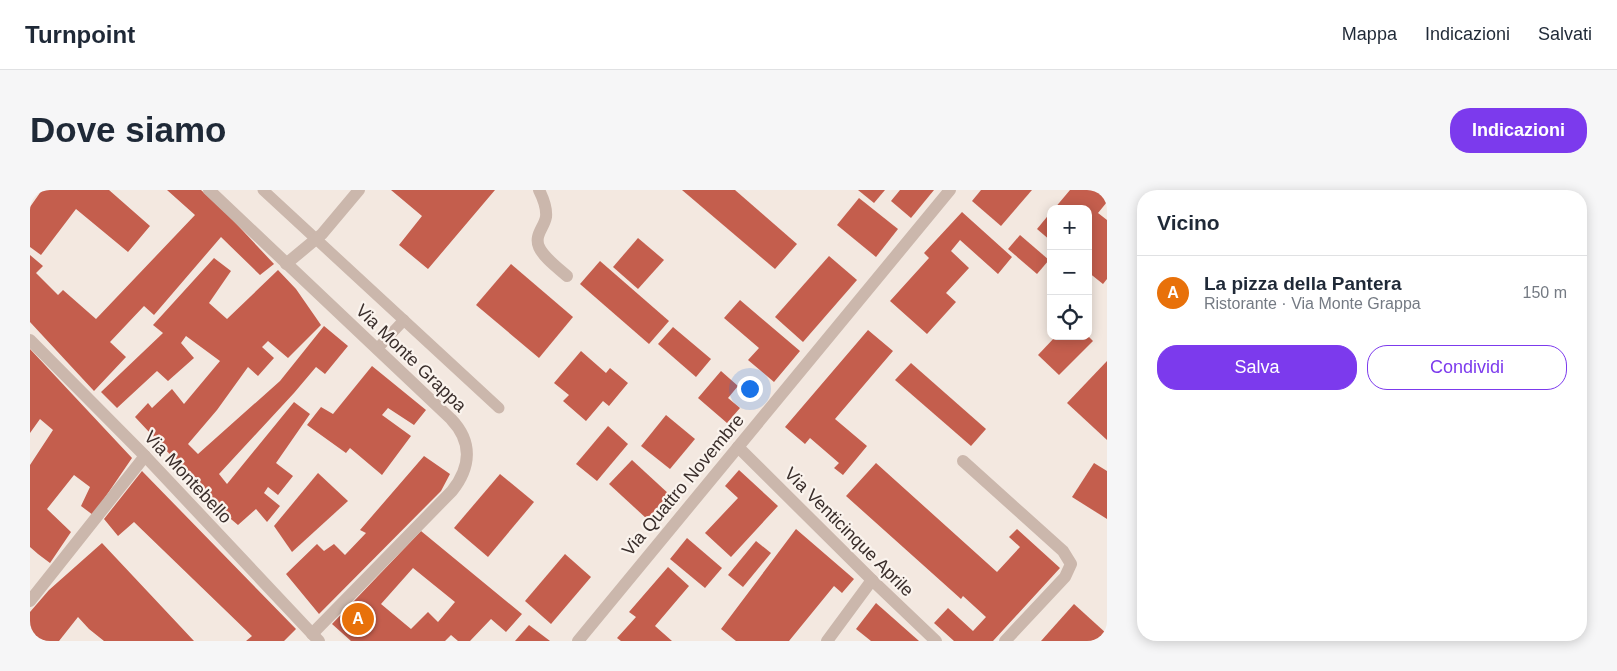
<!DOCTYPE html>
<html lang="it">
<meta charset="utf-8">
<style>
:root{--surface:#fff;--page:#f6f6f7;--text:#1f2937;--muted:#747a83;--line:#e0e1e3;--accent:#7c3aed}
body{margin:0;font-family:Helvetica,sans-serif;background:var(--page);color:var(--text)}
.controls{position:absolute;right:15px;top:15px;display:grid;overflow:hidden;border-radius:10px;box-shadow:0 2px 12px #0003}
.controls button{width:45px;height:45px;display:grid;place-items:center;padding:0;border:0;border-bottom:1px solid var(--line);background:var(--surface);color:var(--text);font:25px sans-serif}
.you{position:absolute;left:719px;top:198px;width:18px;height:18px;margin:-12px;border:4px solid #fff;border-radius:50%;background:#1a73e8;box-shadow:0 0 0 8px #1a73e833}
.badge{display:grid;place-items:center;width:32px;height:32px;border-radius:50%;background:var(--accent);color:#fff;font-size:16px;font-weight:700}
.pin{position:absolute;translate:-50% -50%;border:2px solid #fff;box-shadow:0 1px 5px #0006}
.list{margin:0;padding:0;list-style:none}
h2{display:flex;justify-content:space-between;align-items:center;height:65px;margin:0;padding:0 20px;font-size:21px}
h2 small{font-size:16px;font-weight:400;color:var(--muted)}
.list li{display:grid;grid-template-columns:32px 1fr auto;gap:15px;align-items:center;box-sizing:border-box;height:75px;padding:0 20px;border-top:1px solid var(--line)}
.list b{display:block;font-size:19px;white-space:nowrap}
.list p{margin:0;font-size:16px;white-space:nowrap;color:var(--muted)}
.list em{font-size:16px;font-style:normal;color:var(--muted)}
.actions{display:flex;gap:10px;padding:15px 20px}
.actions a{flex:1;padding:11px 0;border:1px solid var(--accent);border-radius:20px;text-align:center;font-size:18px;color:var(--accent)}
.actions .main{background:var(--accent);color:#fff}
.icon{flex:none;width:28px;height:28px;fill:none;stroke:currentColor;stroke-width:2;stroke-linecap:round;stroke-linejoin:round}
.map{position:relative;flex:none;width:1077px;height:451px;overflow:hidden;border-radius:20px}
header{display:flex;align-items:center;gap:30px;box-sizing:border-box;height:70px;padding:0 25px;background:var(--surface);border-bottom:1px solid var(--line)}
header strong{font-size:24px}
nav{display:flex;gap:28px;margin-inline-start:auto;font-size:18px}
.intro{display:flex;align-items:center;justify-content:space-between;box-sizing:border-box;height:120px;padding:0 30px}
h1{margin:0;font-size:35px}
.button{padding:12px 22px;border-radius:20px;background:var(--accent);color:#fff;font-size:18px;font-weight:700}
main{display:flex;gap:30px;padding:0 30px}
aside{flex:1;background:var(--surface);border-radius:20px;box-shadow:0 2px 12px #0003}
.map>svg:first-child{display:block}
.building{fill:#c45e4d;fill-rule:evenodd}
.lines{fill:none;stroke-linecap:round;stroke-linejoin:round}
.service{stroke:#cbb7ac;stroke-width:11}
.minor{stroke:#cbb7ac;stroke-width:12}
.tertiary{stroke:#cbb7ac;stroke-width:12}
.labels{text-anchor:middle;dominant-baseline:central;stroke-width:4.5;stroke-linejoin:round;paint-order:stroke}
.street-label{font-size:18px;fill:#3a2e2b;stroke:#faf3ed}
</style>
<header>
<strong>Turnpoint</strong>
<nav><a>Mappa</a><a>Indicazioni</a><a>Salvati</a></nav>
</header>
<div class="intro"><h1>Dove siamo</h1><a class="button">Indicazioni</a></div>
<main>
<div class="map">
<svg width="1077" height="451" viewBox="0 0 1077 451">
<rect width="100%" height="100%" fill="#f3e8e0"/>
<g class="building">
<polygon points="12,0 79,0 120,36 98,62 46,19 11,65 0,57 0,17"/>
<polygon points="137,0 171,0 199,26 244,74 230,85 191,47 124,125 114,116 80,152 96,167 64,201 0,132 0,65 13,76 6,83 28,105 33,100 66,129 165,25"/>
<polygon points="361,0 465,0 398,79 369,55 392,26"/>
<polygon points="652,0 705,0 767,54 745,79"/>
<polygon points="828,0 855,0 844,13"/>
<polygon points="870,0 904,0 881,28 861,11"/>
<polygon points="951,0 1002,0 971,36 942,11"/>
<polygon points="1040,0 1077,0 1077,12 1068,23 1077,30 1077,89 1073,94 1058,82 1058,19 1024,19"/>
<polygon points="829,8 868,39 846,67 807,35"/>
<polygon points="932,22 982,67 968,84 930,50 921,61 939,78 916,103 926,112 897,144 860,111 899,68 894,63"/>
<polygon points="1021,22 1021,51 1007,39"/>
<polygon points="990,45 1019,70 1007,84 978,59"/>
<polygon points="608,48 634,70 608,99 583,77"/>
<polygon points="799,66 827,90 773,152 745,127"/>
<polygon points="184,68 201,81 179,113 197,129 248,80 266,99 291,135 258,168 238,151 232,157 244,168 228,186 218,177 187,220 158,254 168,264 250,191 294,136 318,156 295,184 286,177 264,203 189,284 197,294 264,212 280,224 246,273 263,286 248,305 238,297 234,303 250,316 237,332 226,319 208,335 183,314 177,304 105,227 118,213 122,218 142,199 154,214 190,171 156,146 151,153 164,168 138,191 127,181 87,218 71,202 133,143 123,135"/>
<polygon points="570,71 639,131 619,154 550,94"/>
<polygon points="481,74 543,127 509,168 446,115"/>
<polygon points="710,110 770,161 744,192 718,170 729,158 694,128"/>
<polygon points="643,137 681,169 666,187 628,154"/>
<polygon points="838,140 863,161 805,229 837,256 813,285 804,278 809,273 780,248 775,254 755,237"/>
<polygon points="1026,146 1058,146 1063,151 1029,185 1008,165"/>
<polygon points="0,159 102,268 63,325 51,316 60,297 44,285 17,319 41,342 20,373 8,364 0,357 0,275 23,240 10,229 0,243"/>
<polygon points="551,161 576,183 580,178 598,193 579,216 573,211 556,231 533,211 539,205 524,193"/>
<polygon points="1077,171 1077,250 1037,213"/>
<polygon points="881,173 956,239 941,256 865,190"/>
<polygon points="342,176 396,220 384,235 358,218 352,225 381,246 352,285 320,258 316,263 277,235 291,217 303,224"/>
<polygon points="691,181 708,196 698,208 710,218 697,233 668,208"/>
<polygon points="636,225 665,249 640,279 611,256"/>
<polygon points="578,236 598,254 567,291 546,274"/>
<polygon points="394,266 420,284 411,301 289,424 256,384 287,354 294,361 304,354 315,365 336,343 330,340"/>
<polygon points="602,270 640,305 617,329 579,294"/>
<polygon points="846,273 967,382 990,357 979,347 987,339 1030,378 963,451 924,451 904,433 918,418 943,441 956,427 933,406 931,409 816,306"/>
<polygon points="1064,273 1077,281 1077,329 1042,307"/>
<polygon points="709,280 748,316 701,367 675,343 708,308 695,296"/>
<polygon points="112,281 266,439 254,451 216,451 222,446 104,332 88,346 74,329"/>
<polygon points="288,283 318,311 262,362 244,336"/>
<polygon points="470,284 504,312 458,367 424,338"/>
<polygon points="766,339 824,389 812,403 804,396 759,451 706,451 691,439"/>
<path d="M391 341 492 424 476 442 461 429 440 451H428L421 445 415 451H321L302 434ZM383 378 425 412 408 432 398 422 381 439 351 414Z"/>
<polygon points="657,348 692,378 675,398 640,369"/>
<polygon points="726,351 741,363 713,397 698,385"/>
<polygon points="72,353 164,451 74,451 59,439 48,427 29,451 0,451 0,422 19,400"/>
<polygon points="535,364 561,387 521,434 495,411"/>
<polygon points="638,377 659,396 625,436 642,451 591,451 587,448 606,427 599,422"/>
<polygon points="846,413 889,451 841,451 826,439"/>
<polygon points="1044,414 1077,444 1077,451 1011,451"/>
<polygon points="499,435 520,451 485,451"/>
</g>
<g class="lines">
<g class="service">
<polyline points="233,0 469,218"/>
<polyline points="347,159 374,130"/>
</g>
<g class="minor">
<path d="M179 0 421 229C443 252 441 277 422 301L282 444"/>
<path d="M509 0C513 8 517 18 516 27 514 38 504 45 509 57 514 68 528 78 537 86"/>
<polyline points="256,74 292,44 329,0"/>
<polyline points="0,150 115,266 289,451"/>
<polyline points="933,271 1033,361 1041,374 1035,387 975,451"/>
<polyline points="842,390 906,451"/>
<polyline points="0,411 115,266"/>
</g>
<g class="tertiary">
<polyline points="708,257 842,390 797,451"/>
<polyline points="548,451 920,0"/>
</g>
</g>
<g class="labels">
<g class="street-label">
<text transform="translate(381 168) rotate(44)">Via Monte Grappa</text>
<text transform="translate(158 287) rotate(47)">Via Montebello</text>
<text transform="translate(653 295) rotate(-50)">Via Quattro Novembre</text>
<text transform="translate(819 342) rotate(45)">Via Venticinque Aprile</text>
</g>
</g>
</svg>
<div class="controls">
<button>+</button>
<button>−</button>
<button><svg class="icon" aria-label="locate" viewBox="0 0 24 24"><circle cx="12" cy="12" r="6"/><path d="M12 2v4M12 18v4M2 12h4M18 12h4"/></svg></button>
</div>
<div class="you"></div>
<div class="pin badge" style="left:328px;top:429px;background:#e8710a">A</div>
</div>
<aside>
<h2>Vicino<small></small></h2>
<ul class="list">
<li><span class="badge" style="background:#e8710a">A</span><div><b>La pizza della Pantera</b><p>Ristorante · Via Monte Grappa</p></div><em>150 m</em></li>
</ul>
<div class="actions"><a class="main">Salva</a><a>Condividi</a></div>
</aside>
</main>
